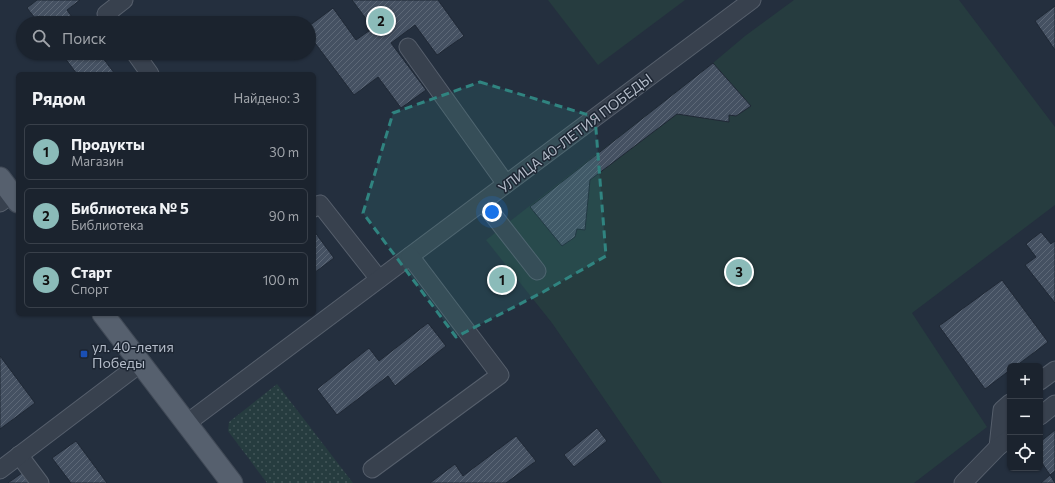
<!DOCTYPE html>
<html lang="ru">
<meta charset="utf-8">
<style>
:root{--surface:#1b232e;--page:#242b36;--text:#f1f3f6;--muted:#a0a4aa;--line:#39404a;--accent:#8bbbb9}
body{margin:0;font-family:Commissioner,sans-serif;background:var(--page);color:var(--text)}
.controls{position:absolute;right:12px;bottom:12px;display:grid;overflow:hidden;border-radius:6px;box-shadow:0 1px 3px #0004}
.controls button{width:36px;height:36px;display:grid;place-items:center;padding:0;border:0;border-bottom:1px solid var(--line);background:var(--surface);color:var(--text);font:20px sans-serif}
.you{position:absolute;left:492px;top:212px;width:14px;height:14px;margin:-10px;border:3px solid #fff;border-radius:50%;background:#1a73e8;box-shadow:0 0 0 6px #1a73e833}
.badge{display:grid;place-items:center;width:26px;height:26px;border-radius:50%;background:var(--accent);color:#111;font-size:13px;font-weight:700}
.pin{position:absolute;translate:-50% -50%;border:2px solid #fff;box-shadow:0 1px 4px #0006}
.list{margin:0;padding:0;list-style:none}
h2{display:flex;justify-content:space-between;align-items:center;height:52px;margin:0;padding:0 16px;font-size:17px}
h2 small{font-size:13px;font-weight:400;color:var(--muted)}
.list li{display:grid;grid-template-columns:26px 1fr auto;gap:12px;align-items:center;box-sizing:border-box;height:56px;margin:0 8px 8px;padding:0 8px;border:1px solid var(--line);border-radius:6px}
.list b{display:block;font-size:15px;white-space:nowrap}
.list p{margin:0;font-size:13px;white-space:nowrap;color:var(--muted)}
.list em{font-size:13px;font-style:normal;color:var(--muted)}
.icon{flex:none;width:22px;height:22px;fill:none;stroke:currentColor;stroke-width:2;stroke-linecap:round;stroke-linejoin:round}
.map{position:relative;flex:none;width:1055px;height:483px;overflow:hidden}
.search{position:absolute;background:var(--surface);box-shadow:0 1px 3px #0004;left:16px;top:16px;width:300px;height:44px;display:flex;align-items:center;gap:10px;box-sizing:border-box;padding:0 14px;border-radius:22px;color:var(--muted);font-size:15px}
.panel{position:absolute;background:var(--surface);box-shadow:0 1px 3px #0004;left:16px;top:72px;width:300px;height:244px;border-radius:6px}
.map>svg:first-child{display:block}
.grass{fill:url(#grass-dots)}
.park{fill:#263c3f}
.building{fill:url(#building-hatch);stroke:#1f2835}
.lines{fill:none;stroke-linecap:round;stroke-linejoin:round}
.minor-casing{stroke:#565f6c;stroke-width:19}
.major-casing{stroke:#414a57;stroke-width:23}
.minor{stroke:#38414e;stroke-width:17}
.major{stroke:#56606e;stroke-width:21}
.marked{fill:#308480;fill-opacity:0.2;stroke:#308480;stroke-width:3;stroke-dasharray:8 5;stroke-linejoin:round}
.transit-dot{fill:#1a4fb4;stroke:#1d2633;stroke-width:1.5}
.labels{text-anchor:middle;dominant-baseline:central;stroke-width:3;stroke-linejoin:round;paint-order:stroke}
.street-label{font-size:14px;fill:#b4bcc9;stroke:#1d2633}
.poi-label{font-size:14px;fill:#b4bcc9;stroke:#1d2633;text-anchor:start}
</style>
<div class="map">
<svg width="1055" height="483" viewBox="0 0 1055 483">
<defs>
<pattern id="grass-dots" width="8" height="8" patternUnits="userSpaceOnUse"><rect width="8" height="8" fill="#263c3f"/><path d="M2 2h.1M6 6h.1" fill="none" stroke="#435659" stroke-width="1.8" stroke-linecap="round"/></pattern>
<pattern id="building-hatch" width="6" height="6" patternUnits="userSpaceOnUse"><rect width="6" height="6" fill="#455162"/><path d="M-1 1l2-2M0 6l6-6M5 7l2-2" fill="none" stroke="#5d6877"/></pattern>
</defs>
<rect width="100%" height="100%" fill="#242f3e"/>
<polygon class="grass" points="277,384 353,483 267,483 228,431 229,422"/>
<g class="park">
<polygon points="548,0 685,0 598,65"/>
<polygon points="794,0 959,0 1055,127 1055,205 912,313 987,427 914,483 662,483 552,323 486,240 713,63 745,36"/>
</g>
<g class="building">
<polygon points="37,0 80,0 67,10 76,23 39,23 27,8"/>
<polygon points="352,0 438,0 464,36 437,55 415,25 391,43 426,90 401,108 378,77 354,95 309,35 309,26 333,8 356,40 373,28"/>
<polygon points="1055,6 1055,50 1035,21"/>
<polygon points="61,53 99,53 115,74 77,74"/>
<polygon points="713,63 751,106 736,116 729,115 729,122 677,114 590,180 585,230 577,229 575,237 562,246 530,207"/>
<polygon points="314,231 334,258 314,273"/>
<polygon points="1041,232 1051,244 1055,241 1055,303 1025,265 1036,257 1026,244"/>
<polygon points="505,265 512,274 495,286 489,277"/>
<polygon points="1002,280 1048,342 1016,366 1010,366 1010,370 985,389 939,326"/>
<polygon points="428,323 446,346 395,386 388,376 337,415 317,389 369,348 379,361"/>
<polygon points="0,356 35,403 0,429"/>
<polygon points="597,428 607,441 574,467 564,455"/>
<polygon points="1055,430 1055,471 1050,475 1040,460 1040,442"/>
<polygon points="516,436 536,461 506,483 430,483 455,464 463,476"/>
<polygon points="76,441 107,483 71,483 52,458"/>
<polygon points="22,473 29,483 8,483"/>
<polygon points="1050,475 1055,483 1041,483"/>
</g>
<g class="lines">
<g class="minor-casing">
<g id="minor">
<polyline points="113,23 106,14 124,0"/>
<polyline points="408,47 506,184"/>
<polyline points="135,53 150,74"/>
<polyline points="483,202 537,271"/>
<polyline points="0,203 12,194"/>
<polyline points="314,208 320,204 379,279"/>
<polyline points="1040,381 1055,370"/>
<polyline points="1040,416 1055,404"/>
<polyline points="187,423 752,0"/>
<polyline points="998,447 1002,410 1010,403"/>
<polyline points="19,455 40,483"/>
<polyline points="372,469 500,375 410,256"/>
<polyline points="0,470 141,363"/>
<polyline points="963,483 998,447 1010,438"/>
</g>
</g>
<g class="major-casing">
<g id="major">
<polyline points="0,178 18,202"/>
<polyline points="103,314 232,483"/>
</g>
</g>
<use href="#minor" class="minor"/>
<use href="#major" class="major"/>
</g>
<path class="marked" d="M480 82 595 117 606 256 543 292 456 337 363 213 393 113Z"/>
<rect class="transit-dot" x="80" y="350" width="8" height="8" rx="2"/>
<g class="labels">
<g class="street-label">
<text transform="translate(575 133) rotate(-37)">УЛИЦА 40-ЛЕТИЯ ПОБЕДЫ</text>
</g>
<g class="poi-label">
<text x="92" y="346">ул. 40-летия<tspan x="92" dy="16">Победы</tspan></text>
</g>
</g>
</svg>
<div class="controls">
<button>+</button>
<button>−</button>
<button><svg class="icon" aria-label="locate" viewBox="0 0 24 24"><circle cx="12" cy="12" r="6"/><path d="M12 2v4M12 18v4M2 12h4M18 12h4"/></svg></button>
</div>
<div class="you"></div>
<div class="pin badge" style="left:502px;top:280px">1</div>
<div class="pin badge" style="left:381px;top:21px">2</div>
<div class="pin badge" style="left:739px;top:272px">3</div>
<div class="search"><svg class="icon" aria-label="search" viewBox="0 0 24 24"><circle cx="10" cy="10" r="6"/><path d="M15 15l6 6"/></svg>Поиск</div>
<section class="panel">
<h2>Рядом<small>Найдено: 3</small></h2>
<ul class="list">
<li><span class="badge">1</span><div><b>Продукты</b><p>Магазин</p></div><em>30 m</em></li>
<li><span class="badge">2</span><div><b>Библиотека № 5</b><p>Библиотека</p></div><em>90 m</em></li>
<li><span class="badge">3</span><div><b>Старт</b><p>Спорт</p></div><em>100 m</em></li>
</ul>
</section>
</div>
